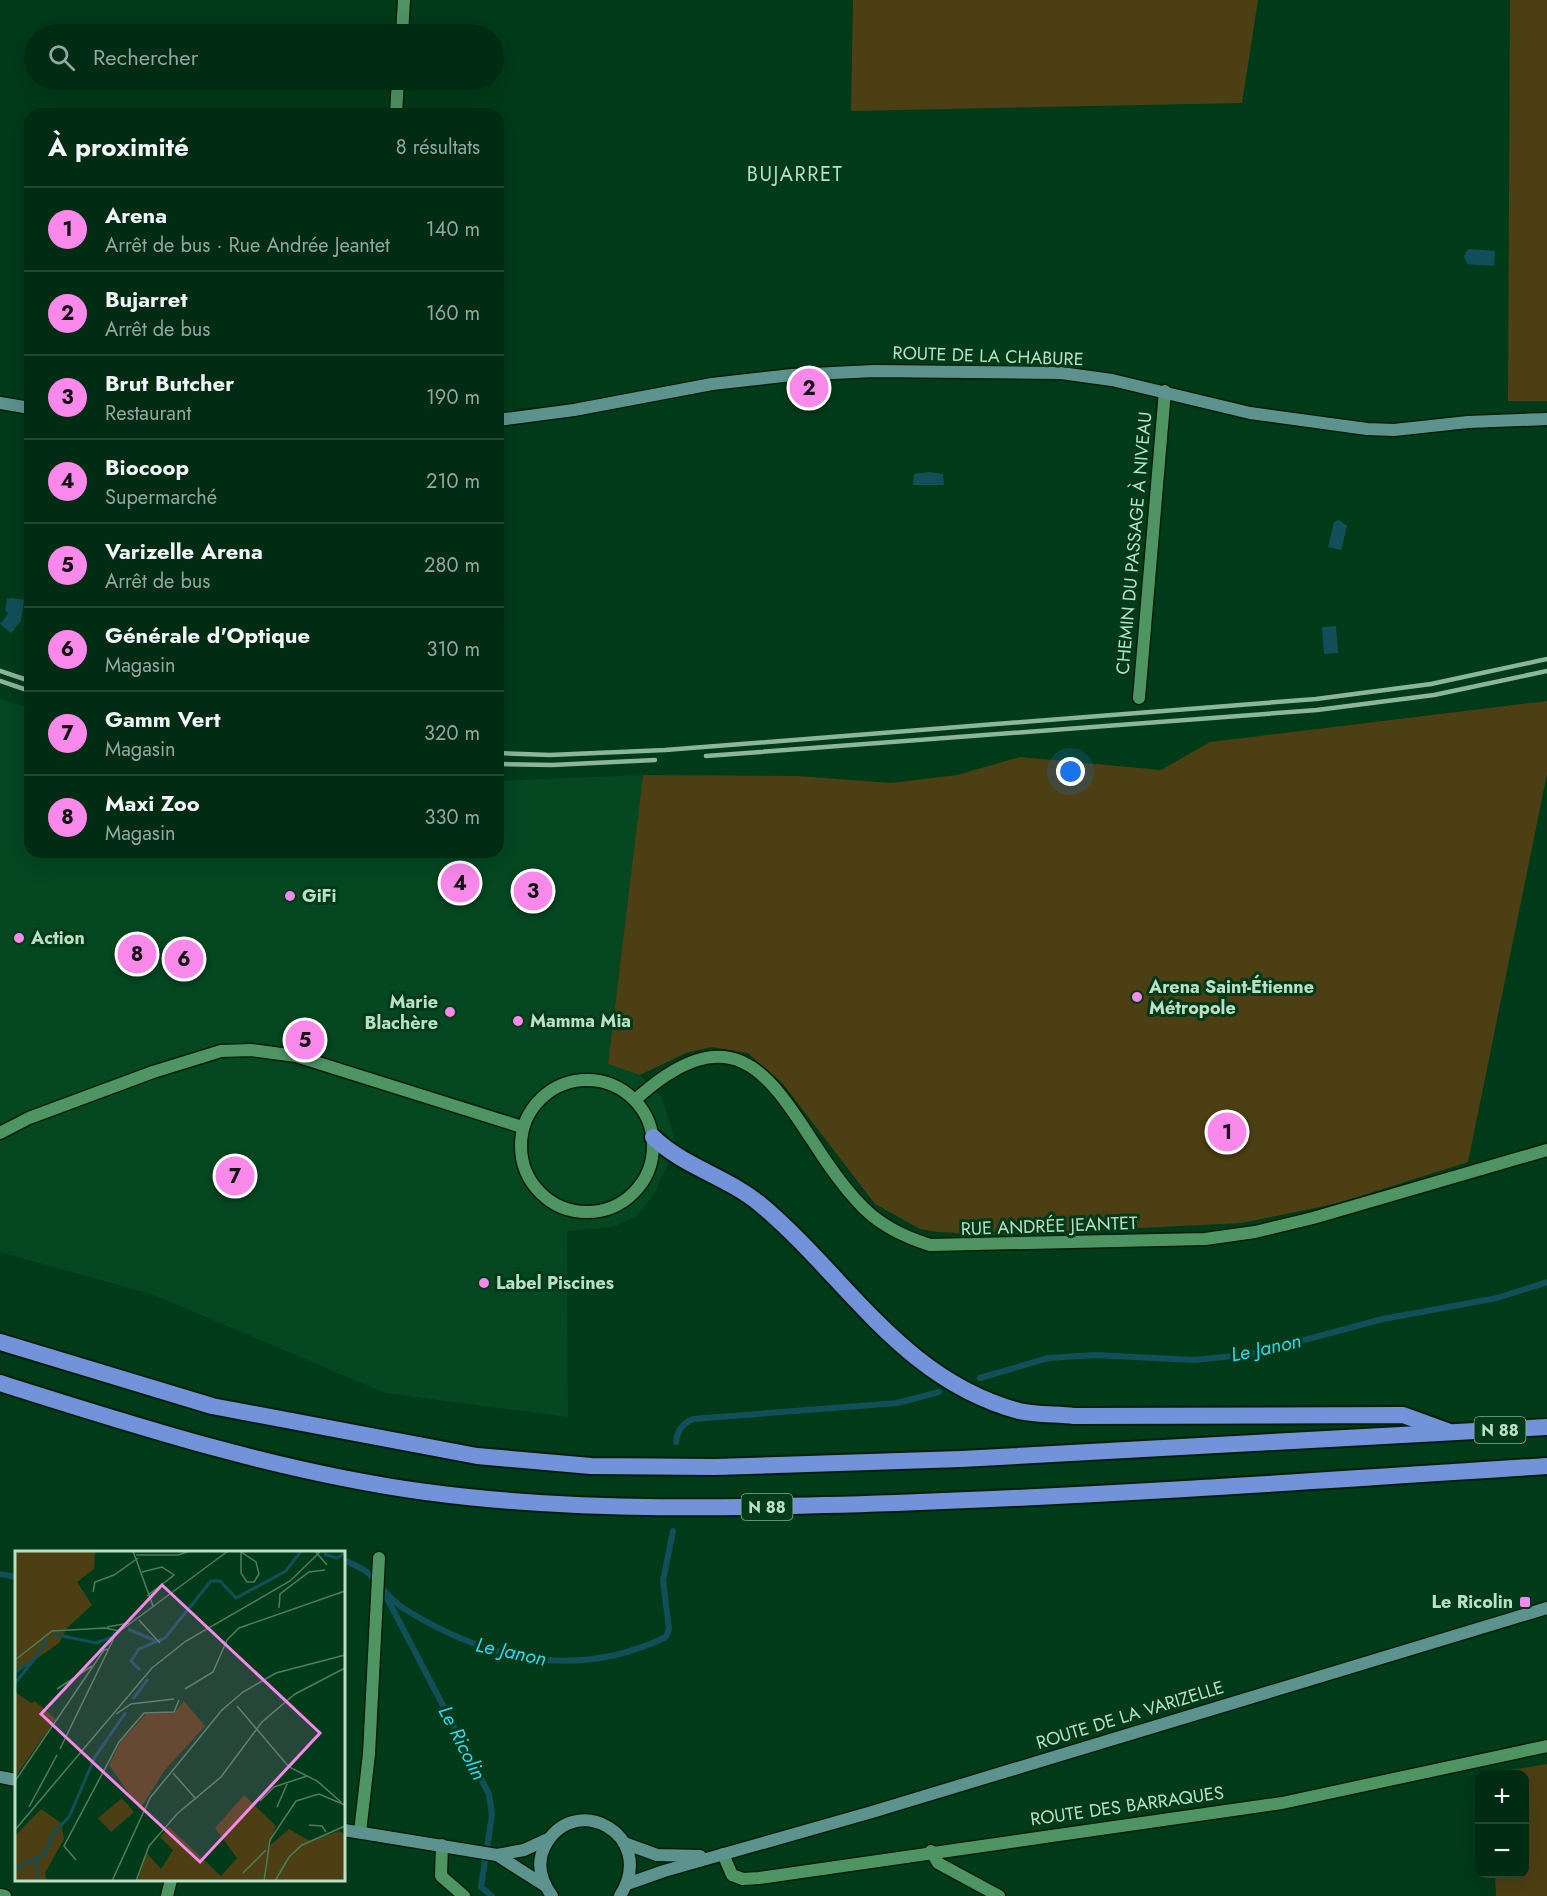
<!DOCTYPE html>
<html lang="fr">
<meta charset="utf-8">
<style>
:root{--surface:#002c13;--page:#0a341c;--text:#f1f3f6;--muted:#95a7a0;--line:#224833;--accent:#f888ea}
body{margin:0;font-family:Jost,sans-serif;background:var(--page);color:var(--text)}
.controls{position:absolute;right:18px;bottom:18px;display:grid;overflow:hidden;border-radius:12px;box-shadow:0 6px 24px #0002}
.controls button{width:54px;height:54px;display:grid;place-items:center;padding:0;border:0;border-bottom:2px solid var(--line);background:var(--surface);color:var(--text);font:30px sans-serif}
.you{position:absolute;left:1071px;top:772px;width:21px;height:21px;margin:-15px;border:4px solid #fff;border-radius:50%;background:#1a73e8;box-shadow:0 0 0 9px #1a73e833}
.badge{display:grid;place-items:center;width:39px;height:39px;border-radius:50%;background:var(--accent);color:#111;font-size:20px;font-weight:700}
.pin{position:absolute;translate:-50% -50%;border:3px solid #fff;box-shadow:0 2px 6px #0006}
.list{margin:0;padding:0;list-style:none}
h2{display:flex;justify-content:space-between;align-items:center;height:78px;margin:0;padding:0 24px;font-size:26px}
h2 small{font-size:20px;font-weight:400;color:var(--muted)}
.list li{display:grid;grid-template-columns:39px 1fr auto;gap:18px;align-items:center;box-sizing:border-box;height:84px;padding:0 24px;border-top:2px solid var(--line)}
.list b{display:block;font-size:22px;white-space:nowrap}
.list p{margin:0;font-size:20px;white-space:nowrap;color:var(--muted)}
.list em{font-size:20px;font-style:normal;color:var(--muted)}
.icon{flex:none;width:33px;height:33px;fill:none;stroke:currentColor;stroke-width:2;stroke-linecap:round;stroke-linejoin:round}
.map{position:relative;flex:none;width:1547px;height:1896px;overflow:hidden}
.search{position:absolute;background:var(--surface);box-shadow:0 6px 24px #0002;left:24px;top:24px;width:480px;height:66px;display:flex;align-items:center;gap:15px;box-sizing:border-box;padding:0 21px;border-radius:33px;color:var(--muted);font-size:22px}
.panel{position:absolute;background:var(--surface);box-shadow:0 6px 24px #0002;left:24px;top:108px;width:480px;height:750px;border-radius:18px}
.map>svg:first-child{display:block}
.built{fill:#044721}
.green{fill:#4c3f13}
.water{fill:#11505a}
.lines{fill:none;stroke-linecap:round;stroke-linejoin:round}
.stream{stroke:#11505a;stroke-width:6}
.minor-casing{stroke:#001f08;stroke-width:15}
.secondary-casing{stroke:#001f08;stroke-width:15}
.trunk-casing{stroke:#001f08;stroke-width:20}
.minor{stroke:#4f9463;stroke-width:12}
.secondary{stroke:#5c938f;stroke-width:12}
.trunk{stroke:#7292da;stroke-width:16}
.rail{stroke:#8cb599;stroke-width:4.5}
.poi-dot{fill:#f888ea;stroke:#003b19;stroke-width:2}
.labels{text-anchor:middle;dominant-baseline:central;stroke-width:6;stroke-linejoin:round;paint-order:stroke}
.shield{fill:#003b19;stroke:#84ae91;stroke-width:1.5}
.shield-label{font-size:16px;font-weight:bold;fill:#bddfc5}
.street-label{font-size:18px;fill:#bddfc5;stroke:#003b19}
.poi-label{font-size:18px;font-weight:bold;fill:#bddfc5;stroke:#003b19;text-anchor:start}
.neighbourhood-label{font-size:20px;letter-spacing:1.5px;fill:#bddfc5;stroke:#003b19}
.water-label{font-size:20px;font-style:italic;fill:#2cd7f3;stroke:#003b19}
.inset-river{fill:none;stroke:#11505a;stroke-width:3}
.inset-road{fill:none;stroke:#4c7d5e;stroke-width:1.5}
.view{fill:#f888ea;fill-opacity:0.15;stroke:#f888ea;stroke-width:3}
.inset-edge{fill:none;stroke:#bddfc5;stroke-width:3}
</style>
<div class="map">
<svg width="1547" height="1896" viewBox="0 0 1547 1896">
<rect width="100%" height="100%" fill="#003b19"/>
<polygon class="built" points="0,699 30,708 30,852 498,852 498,781 643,775 608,1064 640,1075 662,1098 676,1143 655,1193 638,1215 613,1227 567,1231 568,1417 385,1393 154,1295 0,1252"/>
<g class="green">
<polygon points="853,0 1258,0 1242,103 851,111"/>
<polygon points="1510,0 1547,0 1547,401 1508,401"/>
<polygon points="1547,701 1547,774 1468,1162 1339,1203 1242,1223 994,1235 937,1232 920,1229 875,1204 783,1084 748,1053 711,1047 686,1053 640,1075 608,1064 643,775 797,776 891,783 957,775 1020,757 1161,770 1210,742"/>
<polygon points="1547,1764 1547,1896 1496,1896 1495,1874 1524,1874 1524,1774 1491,1773"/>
</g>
<g class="water">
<polygon points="1468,249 1495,251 1494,266 1467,264 1464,256"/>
<polygon points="929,472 943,474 944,485 913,485 914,474"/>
<polygon points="1339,520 1347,526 1341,550 1328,547 1334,522"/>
<polygon points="13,598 24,600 21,621 11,633 0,624 8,614 5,610 7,599"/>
<polygon points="1336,626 1338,653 1324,654 1322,627"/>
</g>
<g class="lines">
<g class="stream">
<polyline points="980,1378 1048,1358 1095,1355 1194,1360 1252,1354 1383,1319 1497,1298 1547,1282"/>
<path d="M676 1442C678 1430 681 1425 693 1419L897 1403 939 1392"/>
<path d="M344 1560C351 1564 362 1567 368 1573 380 1585 388 1598 403 1608 486 1660 575 1681 666 1637L669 1629 663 1581 673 1531"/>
<polyline points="0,1574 16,1577"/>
<polyline points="387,1598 489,1794 492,1815 481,1887 492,1896"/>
</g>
<g class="minor-casing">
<g id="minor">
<polyline points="402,34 404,0"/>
<polyline points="396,114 398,80"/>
<polyline points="1139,698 1165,391"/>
<circle cx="587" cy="1146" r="66"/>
<path d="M635 1100C761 986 786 1125 857 1201 877 1224 902 1236 930 1245L1205 1239 1255 1232 1313 1218 1547 1150"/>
<polyline points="0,1133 29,1118 153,1072 221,1051 251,1050 296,1056 522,1127"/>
<polyline points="360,1832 369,1754 379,1558"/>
<polyline points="442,1845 441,1876 464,1896"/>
<polyline points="931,1851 938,1863 999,1896"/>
<polyline points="723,1854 732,1875 743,1879 759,1878 1282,1803 1547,1746"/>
<polyline points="0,1895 5,1896"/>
<polyline points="167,1896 171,1880"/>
</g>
</g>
<g class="secondary-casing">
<g id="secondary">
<polyline points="0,403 30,408"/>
<polyline points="498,420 574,410 712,384 792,375 874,371 1061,373 1112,380 1250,413 1367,429 1394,430 1468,422 1547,419"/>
<polyline points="0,1777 16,1780"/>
<polyline points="344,1830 497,1855 544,1885"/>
<polyline points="624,1843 657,1855 700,1856"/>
<polyline points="497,1855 524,1850 548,1839"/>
<polyline points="627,1884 664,1871 872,1812 1547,1608"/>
<path d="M552 1896C542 1882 536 1865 544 1848 572 1789 659 1834 620 1896"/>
</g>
</g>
<g class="trunk-casing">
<g id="trunk">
<path d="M653 1137C684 1167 726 1176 760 1204 848 1278 901 1379 1019 1411 1036 1415 1056 1414 1074 1416L1403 1415 1447 1431"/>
<polyline points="0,1342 212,1406 477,1456 591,1466 715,1467 961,1459 1547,1427"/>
<path d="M0 1383C139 1427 280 1472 426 1492 582 1513 739 1508 896 1503 1113 1495 1330 1480 1547 1466"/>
</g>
</g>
<use href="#minor" class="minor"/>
<use href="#secondary" class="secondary"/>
<use href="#trunk" class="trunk"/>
<g class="rail">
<polyline points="0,671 30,681"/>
<polyline points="0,681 30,691"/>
<polyline points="498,753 550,755 665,750 1316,699 1431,684 1547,659"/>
<polyline points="706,756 1317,710 1434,695 1547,671"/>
<polyline points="498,764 552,765 655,760"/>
</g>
</g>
<g class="poi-dot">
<circle cx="290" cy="896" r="6"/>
<circle cx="19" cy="938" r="6"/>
<circle cx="1137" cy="997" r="6"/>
<circle cx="450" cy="1012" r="6"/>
<circle cx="518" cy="1021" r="6"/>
<circle cx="484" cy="1283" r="6"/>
<rect x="1519" y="1596" width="12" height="12" rx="3"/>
</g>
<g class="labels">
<g class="shield">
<rect x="1474.5" y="1417" width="51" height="26" rx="4.5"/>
<rect x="741.5" y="1494" width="51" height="26" rx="4.5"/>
</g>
<g class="shield-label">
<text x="1500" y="1430">N 88</text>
<text x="767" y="1507">N 88</text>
</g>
<g class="street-label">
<text transform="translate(988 356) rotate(2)">ROUTE DE LA CHABURE</text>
<text transform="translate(1134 543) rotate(-85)">CHEMIN DU PASSAGE À NIVEAU</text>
<text transform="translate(1049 1226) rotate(-2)">RUE ANDRÉE JEANTET</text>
<text transform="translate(1130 1715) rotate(-17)">ROUTE DE LA VARIZELLE</text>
<text transform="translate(1127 1806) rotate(-8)">ROUTE DES BARRAQUES</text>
</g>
<g class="poi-label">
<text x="302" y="896">GiFi</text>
<text x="31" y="938">Action</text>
<text x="1149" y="987">Arena Saint-Étienne<tspan x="1149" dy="21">Métropole</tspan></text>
<text x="438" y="1002" text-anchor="end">Marie<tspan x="438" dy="21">Blachère</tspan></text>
<text x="530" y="1021">Mamma Mia</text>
<text x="496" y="1283">Label Piscines</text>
<text x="1513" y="1602" text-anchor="end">Le Ricolin</text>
</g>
<g class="neighbourhood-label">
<text x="795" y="174">BUJARRET</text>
</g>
<g class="water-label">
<text transform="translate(1266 1348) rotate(-12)">Le Janon</text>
<text transform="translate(511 1652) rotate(12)">Le Janon</text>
<text transform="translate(462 1743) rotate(63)">Le Ricolin</text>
</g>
</g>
<g transform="translate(15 1551)">
<rect width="330" height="330" fill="#003b19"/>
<path d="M0 0H80L79 18 62 31 77 54 52 77 44 92 0 123ZM0 141 16 152 20 150 41 168 0 226ZM169 150 190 175 150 219 125 258 94 214 106 190 131 163 159 162ZM229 244 261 275 254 295 274 278 295 290 324 280 330 284V330H122L132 302 146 318 158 299 145 286 154 276 206 325 222 307 200 277ZM107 247 119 261 96 281 83 267ZM26 258 46 272 49 288 30 322 32 330H0V285Z" fill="#4c3f13"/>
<path class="inset-river" d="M309 3 322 7 330 2M113 78 141 90M38 83 81 92 98 86 100 81M125 119 116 110 124 98 150 87 196 30H205L221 47 271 20 286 0M0 121 19 109 32 88M0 132 18 110M118 148 133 128M21 311 22 330M0 318 30 303 37 284 54 266 80 206 111 161"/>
<path class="inset-road" d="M118 0 138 55M300 0 312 14M226 1 241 11 244 23 239 31H232L226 22ZM121 4H163L175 0M127 21 147 16 159 24 132 45M78 41 80 31 99 24 123 7M264 57 265 43 294 21 310 19M124 69 145 92M92 76 114 72M105 80 213 0M0 109 37 80 90 77 104 80M42 138 77 115M170 138 198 121 212 89 224 77 330 40M222 155 274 216 302 230 326 251M101 163 116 153 159 148M45 198 99 87M158 222 181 248M0 230 89 99 94 98M245 250 259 236 292 225M14 256 42 204M262 256 273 231M294 274 307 275 311 281M0 279 137 117 171 90 275 30 306 0M61 309 49 295 104 191 129 162 159 161 164 149M228 322 251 299M97 330 135 247 207 159 228 141 261 122 330 104M121 330 134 295 163 262 206 226 247 171 280 143 330 117M249 330 255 289 281 250 304 243 330 254M260 330 274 306 287 294 330 275"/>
<path class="view" d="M147 34 305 182 185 311 26 163Z"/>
<rect width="330" height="330" class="inset-edge"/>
</g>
</svg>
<div class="controls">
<button>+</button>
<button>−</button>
</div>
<div class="you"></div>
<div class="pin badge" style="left:1227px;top:1132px">1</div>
<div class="pin badge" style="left:809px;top:388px">2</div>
<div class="pin badge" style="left:533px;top:891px">3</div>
<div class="pin badge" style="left:460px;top:883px">4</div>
<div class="pin badge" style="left:305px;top:1040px">5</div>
<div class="pin badge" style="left:184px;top:959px">6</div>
<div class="pin badge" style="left:235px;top:1176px">7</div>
<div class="pin badge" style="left:137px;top:954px">8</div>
<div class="search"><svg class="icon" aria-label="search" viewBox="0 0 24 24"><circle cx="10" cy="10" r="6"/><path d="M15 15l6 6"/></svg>Rechercher</div>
<section class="panel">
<h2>À proximité<small>8 résultats</small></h2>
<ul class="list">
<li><span class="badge">1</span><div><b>Arena</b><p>Arrêt de bus · Rue Andrée Jeantet</p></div><em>140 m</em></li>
<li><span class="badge">2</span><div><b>Bujarret</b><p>Arrêt de bus</p></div><em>160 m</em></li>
<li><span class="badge">3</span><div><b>Brut Butcher</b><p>Restaurant</p></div><em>190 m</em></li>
<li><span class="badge">4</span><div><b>Biocoop</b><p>Supermarché</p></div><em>210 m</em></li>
<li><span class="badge">5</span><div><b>Varizelle Arena</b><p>Arrêt de bus</p></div><em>280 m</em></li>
<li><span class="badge">6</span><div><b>Générale d'Optique</b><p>Magasin</p></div><em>310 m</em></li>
<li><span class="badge">7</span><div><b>Gamm Vert</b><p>Magasin</p></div><em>320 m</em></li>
<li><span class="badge">8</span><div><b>Maxi Zoo</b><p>Magasin</p></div><em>330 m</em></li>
</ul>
</section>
</div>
